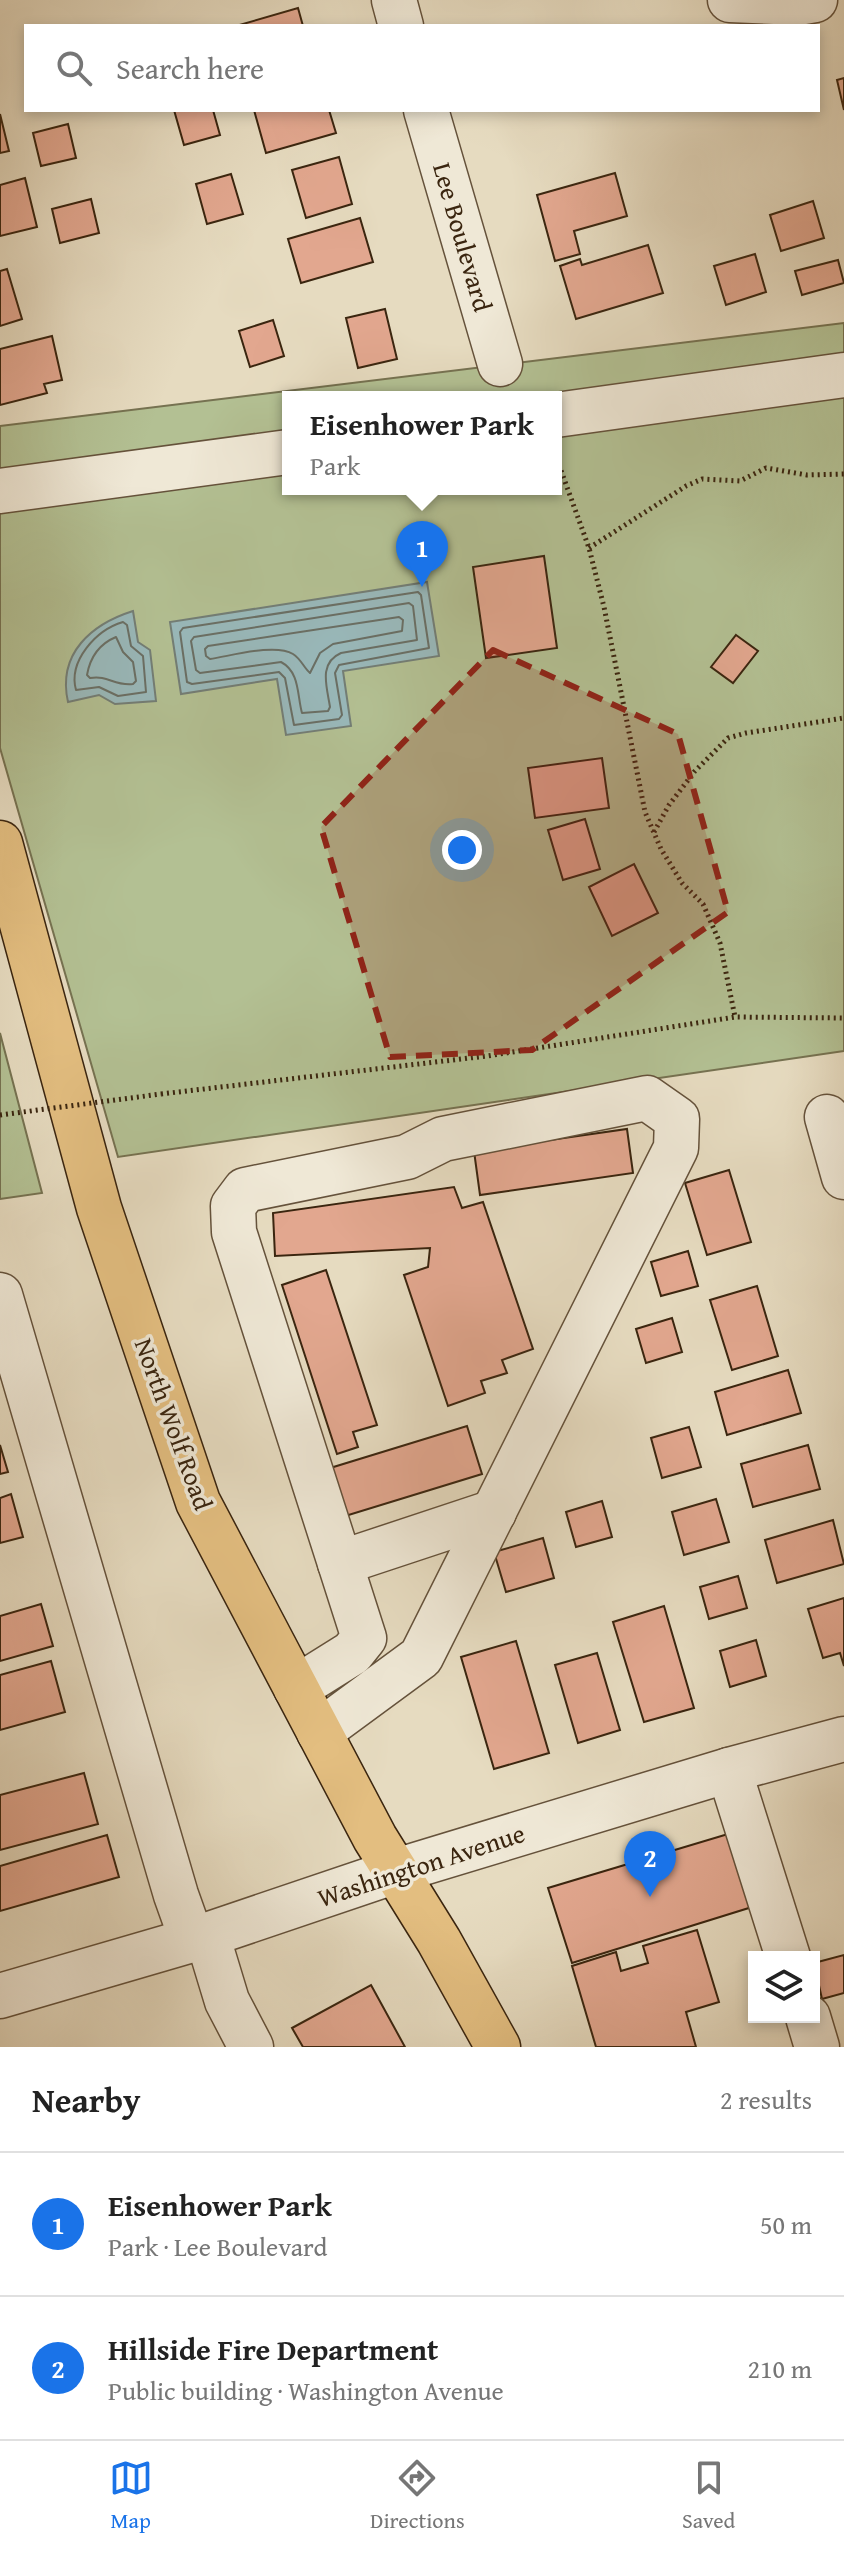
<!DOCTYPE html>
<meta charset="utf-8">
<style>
:root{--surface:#fff;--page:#f6f6f6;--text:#222;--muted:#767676;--line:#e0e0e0;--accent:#1a73e8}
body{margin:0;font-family:"Gentium Book Plus",serif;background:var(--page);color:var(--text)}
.controls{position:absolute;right:24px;bottom:24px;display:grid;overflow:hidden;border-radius:0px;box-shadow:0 4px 12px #0003}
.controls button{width:72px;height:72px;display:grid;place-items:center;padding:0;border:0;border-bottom:2px solid var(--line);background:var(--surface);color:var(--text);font:40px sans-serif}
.you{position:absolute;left:462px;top:850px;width:28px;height:28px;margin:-20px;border:6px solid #fff;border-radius:50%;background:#1a73e8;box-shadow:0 0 0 12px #1a73e833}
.badge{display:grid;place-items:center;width:52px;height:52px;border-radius:50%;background:var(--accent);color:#fff;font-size:26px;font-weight:700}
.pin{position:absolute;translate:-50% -66px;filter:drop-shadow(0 2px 4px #0008)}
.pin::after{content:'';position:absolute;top:42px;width:28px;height:24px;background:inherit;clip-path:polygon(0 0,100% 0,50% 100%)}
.popup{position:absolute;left:282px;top:391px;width:280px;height:104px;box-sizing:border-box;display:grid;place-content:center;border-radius:0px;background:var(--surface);filter:drop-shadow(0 2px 6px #0005);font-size:26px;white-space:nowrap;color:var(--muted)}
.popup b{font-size:30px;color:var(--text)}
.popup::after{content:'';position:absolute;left:50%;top:100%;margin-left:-16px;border:16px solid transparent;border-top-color:var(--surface)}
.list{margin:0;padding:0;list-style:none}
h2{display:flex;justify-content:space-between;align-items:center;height:104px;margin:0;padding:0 32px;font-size:34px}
h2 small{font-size:26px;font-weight:400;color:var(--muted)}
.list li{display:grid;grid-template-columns:52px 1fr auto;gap:24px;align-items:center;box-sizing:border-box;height:144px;padding:0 32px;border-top:2px solid var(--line)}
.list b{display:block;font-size:30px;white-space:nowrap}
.list p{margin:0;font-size:26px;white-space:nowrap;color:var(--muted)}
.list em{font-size:26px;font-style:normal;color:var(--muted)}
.icon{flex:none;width:44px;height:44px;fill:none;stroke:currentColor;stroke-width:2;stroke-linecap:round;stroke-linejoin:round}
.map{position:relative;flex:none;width:844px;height:2047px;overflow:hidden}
.search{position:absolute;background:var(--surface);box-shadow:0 4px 12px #0003;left:24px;right:24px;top:24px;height:88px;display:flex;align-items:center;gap:20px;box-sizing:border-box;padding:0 28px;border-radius:0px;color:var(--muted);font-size:30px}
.sheet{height:392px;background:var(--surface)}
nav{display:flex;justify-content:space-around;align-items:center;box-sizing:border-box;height:112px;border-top:2px solid var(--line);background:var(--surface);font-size:22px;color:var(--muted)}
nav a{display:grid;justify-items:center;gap:4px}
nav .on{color:var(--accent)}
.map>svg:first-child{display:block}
.green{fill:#b3c093;stroke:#767251;stroke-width:2;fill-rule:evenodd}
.water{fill:#99b9bb;stroke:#737e76;stroke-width:2}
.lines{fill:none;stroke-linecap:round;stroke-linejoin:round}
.shore{stroke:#6a6f65;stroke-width:2}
.building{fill:#e2a78f;stroke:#3a250f;stroke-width:2}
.minor-casing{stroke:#65523b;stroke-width:47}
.major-casing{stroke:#3a250f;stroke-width:47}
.path{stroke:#3a250f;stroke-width:5;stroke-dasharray:2 4;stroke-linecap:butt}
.minor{stroke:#efe8d6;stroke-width:44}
.major{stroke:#e3be80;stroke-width:44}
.path-bridge{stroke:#3a250f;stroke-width:5;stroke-dasharray:2 4;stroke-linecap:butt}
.marked{fill:#8f2418;fill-opacity:0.2;stroke:#8f2418;stroke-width:6;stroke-dasharray:16 10;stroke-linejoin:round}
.labels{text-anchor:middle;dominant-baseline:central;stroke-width:7;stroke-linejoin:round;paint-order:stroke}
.street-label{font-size:26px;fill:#3a250f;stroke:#efe8d6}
</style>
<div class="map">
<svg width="844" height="2047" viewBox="0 0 844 2047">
<rect width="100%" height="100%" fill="#e6dbc0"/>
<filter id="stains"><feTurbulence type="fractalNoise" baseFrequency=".0025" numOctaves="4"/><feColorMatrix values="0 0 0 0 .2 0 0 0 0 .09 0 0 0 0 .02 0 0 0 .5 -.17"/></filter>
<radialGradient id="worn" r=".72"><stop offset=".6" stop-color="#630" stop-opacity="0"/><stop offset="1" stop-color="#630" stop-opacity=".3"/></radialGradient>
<g class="green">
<path d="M844 323V1051L118 1157 0 748V426ZM288 397H556V489H288Z"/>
<polygon points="0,1033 42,1193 0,1199"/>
</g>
<g class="water">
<polygon points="427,582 439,656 343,671 351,726 286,735 277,679 181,694 170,622"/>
<path d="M133 611 138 642 150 650 156 701 115 704 99 695 68 702C57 653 92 624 133 611Z"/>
</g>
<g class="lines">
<g class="shore">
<polygon points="418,592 421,595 429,648 339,665 335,673 342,715 339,719 294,725 285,678 279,672 192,684 187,682 180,632 183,628"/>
<path d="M409 603 413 606 417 640 341 653C318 663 327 687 330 707L328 711 302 713C297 695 300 672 281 662L200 673 196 670 191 641 194 637Z"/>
<path d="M399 617 403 620 402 631 333 644 320 653 310 673C304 668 301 659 293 654 275 643 231 656 210 659L206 656 205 649 208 646Z"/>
<path d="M123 622 127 625 131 646 143 656 146 692 118 696 99 687 76 690C68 661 96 630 123 622Z"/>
<path d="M116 637 123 652 133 662 136 681 133 684C113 686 109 675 90 678L87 675C90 658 99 644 116 637Z"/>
</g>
</g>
<g class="building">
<polygon points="298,8 303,26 236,26"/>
<polygon points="844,78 844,110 837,80"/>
<polygon points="174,110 213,110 220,135 184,145"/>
<polygon points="254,110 329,110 336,133 266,153"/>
<polygon points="0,114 9,151 0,153"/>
<polygon points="68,124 76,158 41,166 33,133"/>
<polygon points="339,157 352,204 306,218 292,170"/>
<polygon points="615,173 627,216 574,231 580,254 555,261 537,195"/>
<polygon points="231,174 243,214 207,224 196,184"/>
<polygon points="25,178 37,227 0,236 0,185"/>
<polygon points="91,199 99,233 60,243 52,209"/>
<polygon points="813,201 824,238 781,251 770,215"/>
<polygon points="360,218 373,262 301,283 288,239"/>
<polygon points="648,245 663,293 576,319 560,266 580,259 582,265"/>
<polygon points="755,254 766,292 726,305 714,266"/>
<polygon points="838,260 844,283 802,295 795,271"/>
<polygon points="7,269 22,319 0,326 0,271"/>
<polygon points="385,309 397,359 358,368 346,318"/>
<polygon points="273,320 284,356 250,367 239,331"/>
<polygon points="52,336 62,380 44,384 47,393 0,405 0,349"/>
<polygon points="544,556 557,648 486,658 473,567"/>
<polygon points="736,635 758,651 733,683 711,667"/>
<polygon points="602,758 609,808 535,818 528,768"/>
<polygon points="585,819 600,869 563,880 548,830"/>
<polygon points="634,864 658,913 612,936 589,887"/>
<polygon points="627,1129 633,1173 480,1195 474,1151"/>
<polygon points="729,1170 751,1242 707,1255 685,1183"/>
<polygon points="454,1187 462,1208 483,1202 533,1349 502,1360 507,1373 481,1381 485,1393 448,1406 404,1275 428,1267 430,1248 275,1256 273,1213"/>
<polygon points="688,1251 698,1286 661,1296 651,1262"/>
<polygon points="326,1270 377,1425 353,1432 358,1447 337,1454 282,1285"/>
<polygon points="757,1286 778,1356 732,1370 710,1300"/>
<polygon points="672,1318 682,1352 646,1363 636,1329"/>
<polygon points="788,1370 801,1413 727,1435 715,1392"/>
<polygon points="467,1426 482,1474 342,1517 327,1469"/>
<polygon points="689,1427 701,1467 662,1478 651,1438"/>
<polygon points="0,1445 8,1472 0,1474"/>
<polygon points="808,1445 820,1489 753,1507 741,1464"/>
<polygon points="11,1494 23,1537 0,1543 0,1498"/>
<polygon points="716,1499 729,1542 684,1555 672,1512"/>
<polygon points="602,1501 612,1537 576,1547 566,1512"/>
<polygon points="833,1520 844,1564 777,1583 765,1540"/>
<polygon points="543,1538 554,1578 506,1592 494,1552"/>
<polygon points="738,1576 747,1608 709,1619 700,1587"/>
<polygon points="844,1598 844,1666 840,1653 823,1658 808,1609"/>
<polygon points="41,1604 53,1646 0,1661 0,1616"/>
<polygon points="664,1606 694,1708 644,1722 613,1622"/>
<polygon points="756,1640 766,1676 730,1687 720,1651"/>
<polygon points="516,1641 549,1753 494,1769 461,1657"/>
<polygon points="597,1653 620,1730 578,1743 555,1665"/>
<polygon points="51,1661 65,1712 0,1730 0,1675"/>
<polygon points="84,1773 98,1824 0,1850 0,1795"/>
<polygon points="728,1834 752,1907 572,1963 548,1888"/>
<polygon points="107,1835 119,1877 0,1911 0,1866"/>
<polygon points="697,1930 719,2002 686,2012 696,2047 596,2047 572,1966 616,1952 621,1971 648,1963 643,1946"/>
<polygon points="844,1955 844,1993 822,1999 814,1963"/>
<polygon points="371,1985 405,2047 303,2047 292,2028"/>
</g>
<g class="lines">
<g class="minor-casing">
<g id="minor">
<polyline points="394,0 401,26"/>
<polyline points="730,0 798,3 815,0"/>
<polyline points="426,110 500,364"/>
<polyline points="556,415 844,375"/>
<polyline points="0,491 288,452"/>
<polyline points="827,1117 844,1177"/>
<polyline points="0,1295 176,1895 192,1940"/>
<polyline points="340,1563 494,1512"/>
<polyline points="296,1688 352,1653 364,1638 234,1232 233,1206 245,1190 407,1157 443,1139 647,1098 677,1119 676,1148 421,1657 319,1732"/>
<polyline points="729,1770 788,1957"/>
<polyline points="207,1935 227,2001 251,2047"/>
<polyline points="0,1996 192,1940 396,1871 729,1770 844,1739"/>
<polyline points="808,2017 817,2047"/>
</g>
</g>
<g class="major-casing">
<polyline id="major" points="0,843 99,1208 198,1502 375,1838 439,1941 498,2047"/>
</g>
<g class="path">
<polyline points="559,465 589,548 604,607 645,812 661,849 682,883 703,904 720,943 735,1017"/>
<polyline points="589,548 686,486 702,479 740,481 766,468 807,475 844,474"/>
<polyline points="654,832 669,805 695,771 728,738 746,733 844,718"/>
<polyline points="161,1094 487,1056 735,1017 844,1018"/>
</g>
<use href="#minor" class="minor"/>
<use href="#major" class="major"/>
<polyline class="path-bridge" points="0,1115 161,1094"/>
</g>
<path class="marked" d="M493 650 678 734 728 912 532 1050 390 1057 321 827Z"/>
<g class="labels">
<g class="street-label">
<text transform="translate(463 237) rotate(74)">Lee Boulevard</text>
<text transform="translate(174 1424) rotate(70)">North Wolf Road</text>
<text transform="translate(421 1865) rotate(-18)">Washington Avenue</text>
</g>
</g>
<rect width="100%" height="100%" filter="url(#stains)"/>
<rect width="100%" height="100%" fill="url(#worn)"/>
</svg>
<div class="controls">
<button><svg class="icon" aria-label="layers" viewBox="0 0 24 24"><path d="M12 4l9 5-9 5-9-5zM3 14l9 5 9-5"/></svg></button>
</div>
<div class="you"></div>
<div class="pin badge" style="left:422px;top:587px">1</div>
<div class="popup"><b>Eisenhower Park</b>Park</div>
<div class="pin badge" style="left:650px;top:1897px">2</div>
<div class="search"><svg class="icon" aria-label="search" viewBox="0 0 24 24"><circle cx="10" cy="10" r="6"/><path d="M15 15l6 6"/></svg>Search here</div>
</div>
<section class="sheet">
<h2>Nearby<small>2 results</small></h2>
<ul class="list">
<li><span class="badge">1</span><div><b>Eisenhower Park</b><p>Park · Lee Boulevard</p></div><em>50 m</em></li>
<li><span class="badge">2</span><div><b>Hillside Fire Department</b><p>Public building · Washington Avenue</p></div><em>210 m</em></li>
</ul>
</section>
<nav>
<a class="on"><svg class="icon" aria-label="map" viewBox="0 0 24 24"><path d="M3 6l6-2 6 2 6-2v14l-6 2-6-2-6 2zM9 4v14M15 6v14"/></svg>Map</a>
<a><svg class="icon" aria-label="directions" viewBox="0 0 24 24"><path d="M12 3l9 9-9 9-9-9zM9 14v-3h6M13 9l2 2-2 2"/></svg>Directions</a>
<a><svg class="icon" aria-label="saved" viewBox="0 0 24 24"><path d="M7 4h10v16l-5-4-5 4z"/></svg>Saved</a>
</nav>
